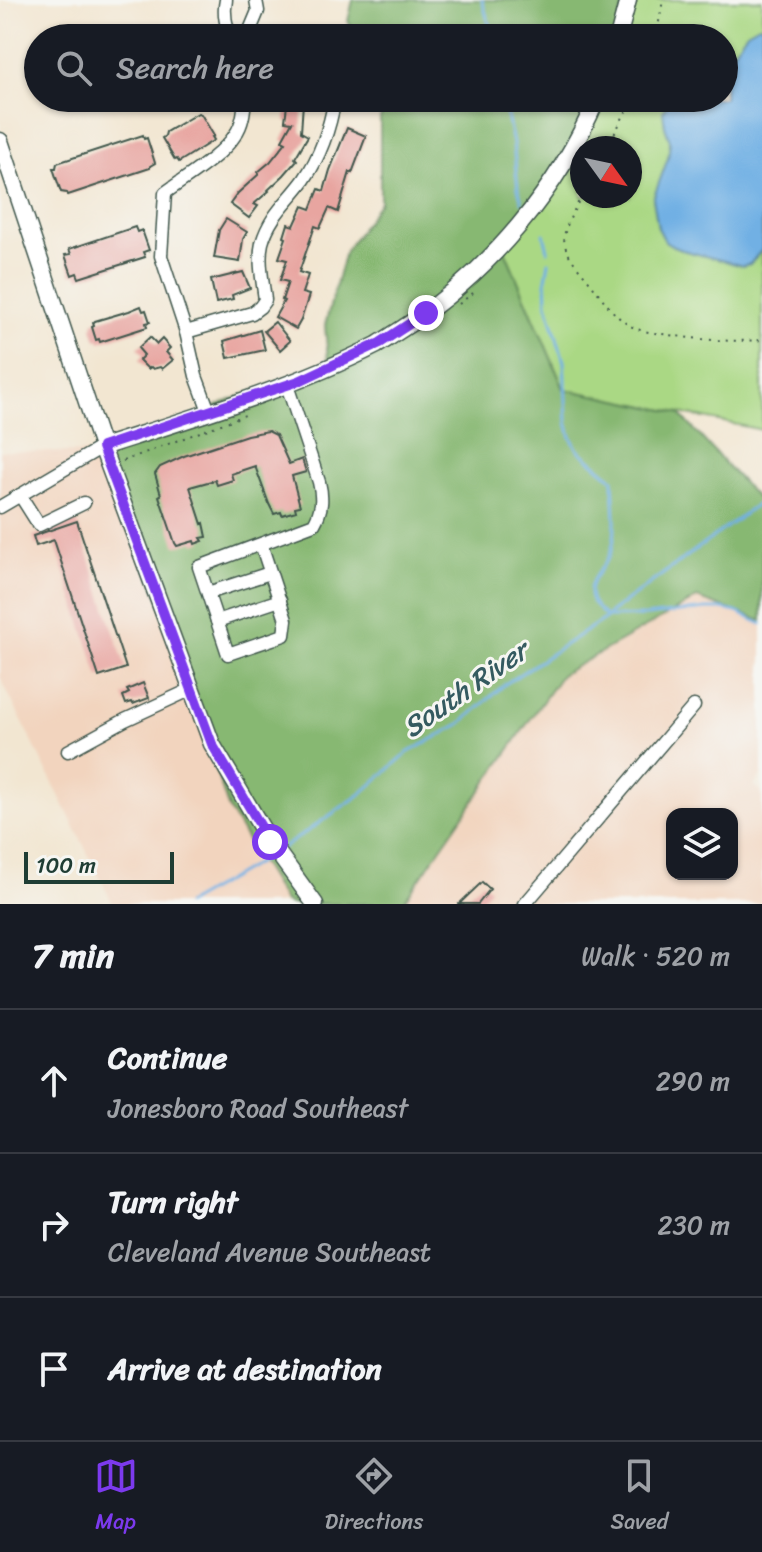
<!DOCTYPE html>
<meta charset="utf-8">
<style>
:root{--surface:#171b24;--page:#242831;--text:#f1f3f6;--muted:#9ea1a6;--line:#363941;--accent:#7c3aed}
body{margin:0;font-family:Sriracha,sans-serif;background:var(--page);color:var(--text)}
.controls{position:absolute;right:24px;bottom:24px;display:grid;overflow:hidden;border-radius:16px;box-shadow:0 2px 6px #0004}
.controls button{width:72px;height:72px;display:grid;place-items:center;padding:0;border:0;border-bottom:2px solid var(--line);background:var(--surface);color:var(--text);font:40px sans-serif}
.compass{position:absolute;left:570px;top:136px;width:72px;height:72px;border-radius:50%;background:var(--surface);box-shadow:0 2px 6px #0004;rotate:123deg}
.scale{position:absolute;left:24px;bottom:20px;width:150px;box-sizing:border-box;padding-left:8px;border:4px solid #1f3d34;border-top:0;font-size:22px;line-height:28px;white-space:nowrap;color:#1f3d34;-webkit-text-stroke:6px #f6f6f2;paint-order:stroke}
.stop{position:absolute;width:24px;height:24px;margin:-18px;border:6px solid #7c3aed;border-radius:50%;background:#fff}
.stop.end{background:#7c3aed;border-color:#fff;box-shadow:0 2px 8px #0008}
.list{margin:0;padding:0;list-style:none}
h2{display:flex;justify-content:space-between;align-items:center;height:104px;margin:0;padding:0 32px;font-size:34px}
h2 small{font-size:26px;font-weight:400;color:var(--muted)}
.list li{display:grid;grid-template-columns:52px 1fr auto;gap:24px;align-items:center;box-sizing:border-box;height:144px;padding:0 32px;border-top:2px solid var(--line)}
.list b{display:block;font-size:30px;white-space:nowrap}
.list p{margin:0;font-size:26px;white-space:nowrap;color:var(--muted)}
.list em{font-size:26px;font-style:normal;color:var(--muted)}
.icon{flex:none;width:44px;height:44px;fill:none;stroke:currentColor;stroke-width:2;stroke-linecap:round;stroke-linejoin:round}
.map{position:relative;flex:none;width:762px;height:904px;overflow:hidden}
.search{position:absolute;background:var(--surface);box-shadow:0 2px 6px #0004;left:24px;right:24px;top:24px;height:88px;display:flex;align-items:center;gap:20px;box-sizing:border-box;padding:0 28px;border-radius:44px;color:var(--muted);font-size:30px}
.sheet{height:536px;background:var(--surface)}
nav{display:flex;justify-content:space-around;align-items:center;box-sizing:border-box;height:112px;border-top:2px solid var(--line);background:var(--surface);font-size:22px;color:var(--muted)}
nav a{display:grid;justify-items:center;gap:4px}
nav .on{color:var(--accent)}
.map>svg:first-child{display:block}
.built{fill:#f2d4be;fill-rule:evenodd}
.green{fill:#aad884;stroke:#648a5c;stroke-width:2;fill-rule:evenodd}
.forest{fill:#87b872;stroke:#537a53;stroke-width:2}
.water{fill:#71b0e4;stroke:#48768c;stroke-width:2}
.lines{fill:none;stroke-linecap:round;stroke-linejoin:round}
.stream{stroke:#71b0e4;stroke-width:3}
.building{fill:#e8a5a0}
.minor-casing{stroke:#3f564c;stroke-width:15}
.major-casing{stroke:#3f564c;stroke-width:19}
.path{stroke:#3f564c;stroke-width:2;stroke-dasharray:2 6;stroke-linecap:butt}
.minor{stroke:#fff;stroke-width:12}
.major{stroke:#fff;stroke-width:16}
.route{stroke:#7c3aed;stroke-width:10}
.labels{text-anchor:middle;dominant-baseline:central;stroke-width:6;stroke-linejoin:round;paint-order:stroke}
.water-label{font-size:28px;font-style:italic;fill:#345a60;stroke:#f6f6f2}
</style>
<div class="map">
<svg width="762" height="904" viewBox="0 0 762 904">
<rect width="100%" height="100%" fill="#f6f6f2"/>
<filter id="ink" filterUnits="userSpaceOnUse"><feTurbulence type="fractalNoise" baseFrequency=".0125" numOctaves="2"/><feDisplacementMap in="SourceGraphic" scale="16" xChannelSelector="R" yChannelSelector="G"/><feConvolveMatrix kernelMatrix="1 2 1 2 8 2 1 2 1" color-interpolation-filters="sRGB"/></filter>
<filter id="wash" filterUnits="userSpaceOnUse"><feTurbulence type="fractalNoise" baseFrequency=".006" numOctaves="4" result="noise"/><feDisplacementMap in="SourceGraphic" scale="32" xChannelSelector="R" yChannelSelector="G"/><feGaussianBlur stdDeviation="1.8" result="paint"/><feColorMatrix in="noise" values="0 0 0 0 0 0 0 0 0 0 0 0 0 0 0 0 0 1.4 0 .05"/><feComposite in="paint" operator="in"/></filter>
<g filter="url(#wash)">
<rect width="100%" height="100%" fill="#f2e6d1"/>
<g class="built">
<polygon points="0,451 103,453 168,623 229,810 284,901 277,904 113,904 0,677"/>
<path d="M697 597 762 621V774L754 786 762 791V904H402L561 675ZM672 814H732V874H672Z"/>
</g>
<path class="green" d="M624 0H762V430L564 389 500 239 594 98H724V38H615ZM582 148H630V196H582Z"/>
<g class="forest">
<polygon points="353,0 624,0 615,38 360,38 348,21"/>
<polygon points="392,98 594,98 552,179 500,239 564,389 679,413 762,504 762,621 697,598 561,675 402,904 289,904 284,901 229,810 168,623 102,452 328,361 325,325 345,252 380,202 380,118"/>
</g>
<polygon class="water" points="759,25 762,26 762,250 750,264 743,266 678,249 665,241 658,228 653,199 668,158 670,141 665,127 663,112 670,98 724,98 724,63 747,32"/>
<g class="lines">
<g class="stream">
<polyline points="482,0 493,38"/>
<polyline points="503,98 513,143 518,188 522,202"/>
<polyline points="544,234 548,251"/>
<path d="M549 262 546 279 547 304 564 362 567 422 571 437 578 450 613 479C613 502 619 532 610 554 605 567 590 577 590 592 590 604 599 610 607 617L646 616 706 609H721L736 612 762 624"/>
<polyline points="283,848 362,793 407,753 460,724 505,684 607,617 610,613 762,501"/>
<polyline points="186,904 273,854"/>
</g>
</g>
<g id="blocks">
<g class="building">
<polygon points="77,27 118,33 118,38 75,38"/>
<polygon points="303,103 301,132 308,136 295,158 297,160 284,175 268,190 269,191 254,204 258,206 249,218 230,204 238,193 259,174 258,172 270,162 286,142 282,140 292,122 285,121 287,105 302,106"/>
<polygon points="198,113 201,114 214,136 212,137 214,140 179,162 177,159 175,160 162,138 165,136 166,132"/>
<polygon points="347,128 366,136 352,173 350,172 338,212 329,208 320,228 315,226 299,272 308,275 302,293 309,295 301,320 296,329 275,317 284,301 282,300 288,282 280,280 287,260 279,258 286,238 284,237 288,224 294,226 303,206 311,209 319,189 324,191 330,170"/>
<polygon points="143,135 144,139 147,138 155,163 150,166 150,168 68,195 67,193 61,192 53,168 56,168 57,163"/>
<polygon points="226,219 247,232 243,239 240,262 214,258 219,230"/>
<polygon points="135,227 137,232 142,230 149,250 143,252 145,257 79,278 77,273 72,275 65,255 71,254 69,249"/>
<polygon points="243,272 250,288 232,295 233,299 216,303 211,280"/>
<polygon points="141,306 143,311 146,310 150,322 146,323 147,327 100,342 99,339 96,340 92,327 94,326 93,323 95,321 129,311"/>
<polygon points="275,322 290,341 280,350 264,331"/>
<polygon points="260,330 265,350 228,358 224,341"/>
<polygon points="150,337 157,344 162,339 170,348 166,352 173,360 162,369 160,367 153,369 151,367 148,369 139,360 144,355 138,348"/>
<polygon points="268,431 276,435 289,464 302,459 306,472 292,476 300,506 295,507 296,511 282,515 281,512 274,514 269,504 255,466 231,474 233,480 217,485 215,480 190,487 202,524 204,523 207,537 201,538 203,541 195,544 194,541 177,546 175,543 159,496 161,495 155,474 160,467 184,456 247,435"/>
<polygon points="77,521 126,668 99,677 54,540 36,546 33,536"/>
<polygon points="143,683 149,698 133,704 132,702 126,704 123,696 129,693 127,690"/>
<polygon points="482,882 490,889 478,904 459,904"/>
</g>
</g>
</g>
<g filter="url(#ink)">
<use href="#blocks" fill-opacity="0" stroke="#3f564c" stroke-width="2"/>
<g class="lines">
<g class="minor-casing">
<g id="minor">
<path d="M226 0C223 14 226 25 231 38"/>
<polyline points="240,38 248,35 258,11 256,0"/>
<path d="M186 332 252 313 260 307 265 300C263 283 258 260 262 243 270 215 288 202 304 180 321 155 330 128 335 98"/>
<path d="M209 411 196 376 186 332 161 256 165 193C185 178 222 156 235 135 243 124 244 111 245 98"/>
<polyline points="20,495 39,525 84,503"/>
<polyline points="0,507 102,447"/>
<path d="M261 544 286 620 284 635 228 654 199 567 314 524C322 510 323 498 319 482L287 385"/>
<polyline points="208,593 270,573"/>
<polyline points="217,621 280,600"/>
<polyline points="68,751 125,720 192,689"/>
<polyline points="525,904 694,706"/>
</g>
</g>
<g class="major-casing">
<g id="major">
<polyline points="618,38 628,0"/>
<polyline points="0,141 102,447 212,744 270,842 315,904"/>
<path d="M102 447C195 417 290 389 377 345 387 339 397 332 408 325 490 271 559 189 597 98"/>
</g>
</g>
<g class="path">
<polyline points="656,38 663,0"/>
<polyline points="607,148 633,98"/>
<path d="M582 195C558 241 556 242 590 282 601 296 612 314 627 324 639 332 655 333 669 335 702 340 728 342 762 340"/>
<polyline points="459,304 473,293"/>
<polyline points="123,461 245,415"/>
</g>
<use href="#minor" class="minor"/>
<use href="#major" class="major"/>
</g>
</g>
<g class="lines" filter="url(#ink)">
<polyline class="route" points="270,842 212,744 102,447 299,381 380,343 426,313"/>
</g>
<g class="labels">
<g class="water-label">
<text transform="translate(465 689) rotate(-35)">South River</text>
</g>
</g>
</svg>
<div class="controls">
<button><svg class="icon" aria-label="layers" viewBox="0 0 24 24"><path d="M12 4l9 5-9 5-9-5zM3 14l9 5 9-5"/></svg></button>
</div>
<svg class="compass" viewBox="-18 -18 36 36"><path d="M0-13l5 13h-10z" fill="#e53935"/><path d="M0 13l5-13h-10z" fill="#9ea1a6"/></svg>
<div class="scale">100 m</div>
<div class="stop" style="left:270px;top:842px"></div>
<div class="stop end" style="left:426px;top:313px"></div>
<div class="search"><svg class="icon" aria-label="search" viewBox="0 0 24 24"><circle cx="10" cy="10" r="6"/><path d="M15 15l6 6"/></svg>Search here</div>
</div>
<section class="sheet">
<h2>7 min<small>Walk · 520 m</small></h2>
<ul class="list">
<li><svg class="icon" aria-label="ahead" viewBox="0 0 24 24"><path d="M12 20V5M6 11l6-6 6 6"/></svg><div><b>Continue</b><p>Jonesboro Road Southeast</p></div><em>290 m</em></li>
<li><svg class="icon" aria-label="right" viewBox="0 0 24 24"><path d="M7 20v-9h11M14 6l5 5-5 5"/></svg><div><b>Turn right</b><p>Cleveland Avenue Southeast</p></div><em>230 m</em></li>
<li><svg class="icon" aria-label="arrive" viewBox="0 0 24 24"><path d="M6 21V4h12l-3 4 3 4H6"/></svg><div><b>Arrive at destination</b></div></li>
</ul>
</section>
<nav>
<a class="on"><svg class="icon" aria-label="map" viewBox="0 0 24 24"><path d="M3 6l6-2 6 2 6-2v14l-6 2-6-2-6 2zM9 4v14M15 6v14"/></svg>Map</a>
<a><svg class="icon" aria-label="directions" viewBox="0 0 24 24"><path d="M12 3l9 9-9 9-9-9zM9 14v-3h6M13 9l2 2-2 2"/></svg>Directions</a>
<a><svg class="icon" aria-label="saved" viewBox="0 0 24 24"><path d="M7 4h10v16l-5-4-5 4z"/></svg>Saved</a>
</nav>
